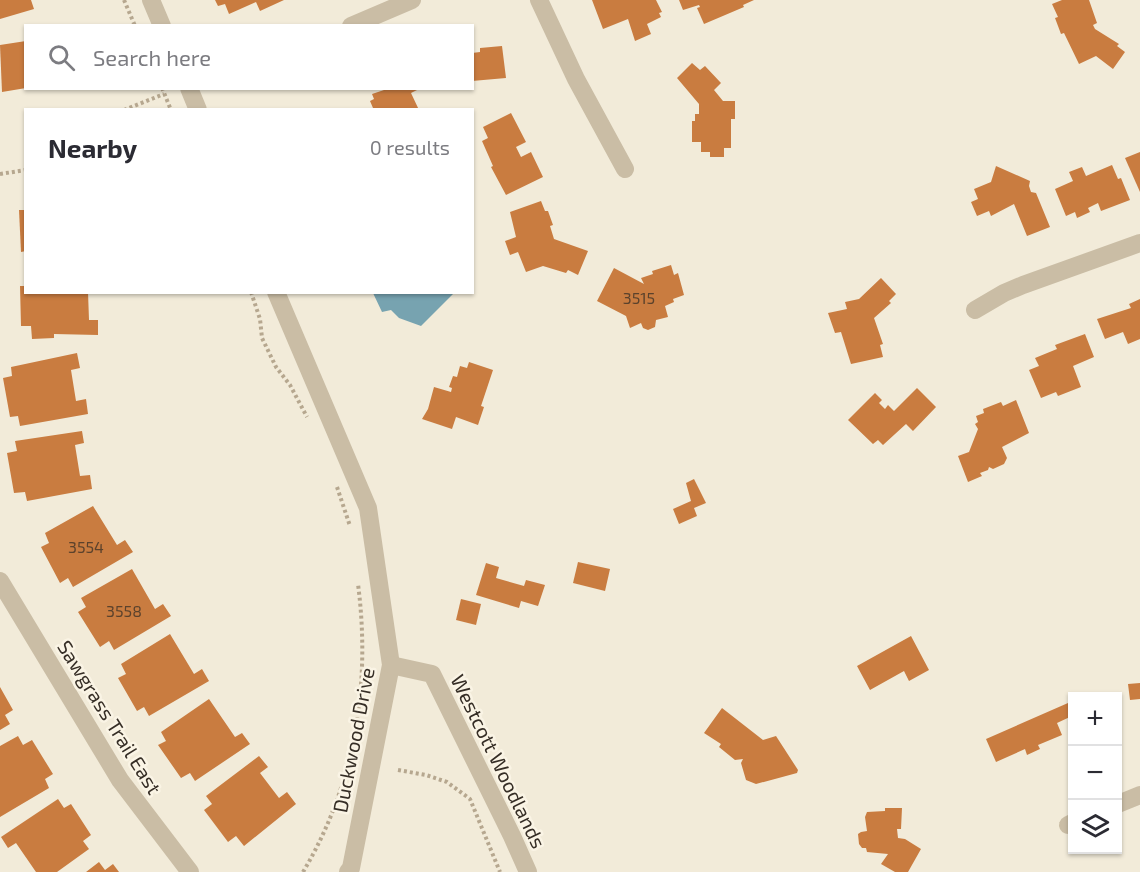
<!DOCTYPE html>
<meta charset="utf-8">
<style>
:root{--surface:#fff;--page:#f7f7f7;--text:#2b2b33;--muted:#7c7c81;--line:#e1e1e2}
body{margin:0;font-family:"Exo 2",sans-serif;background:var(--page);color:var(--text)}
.controls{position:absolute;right:18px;bottom:18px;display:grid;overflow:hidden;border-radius:0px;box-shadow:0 2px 4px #0004}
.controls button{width:54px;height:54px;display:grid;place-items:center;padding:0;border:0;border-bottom:2px solid var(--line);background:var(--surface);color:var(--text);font:30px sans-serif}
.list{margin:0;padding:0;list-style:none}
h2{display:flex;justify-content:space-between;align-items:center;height:78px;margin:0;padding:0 24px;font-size:26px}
h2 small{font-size:20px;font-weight:400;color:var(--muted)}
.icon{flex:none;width:33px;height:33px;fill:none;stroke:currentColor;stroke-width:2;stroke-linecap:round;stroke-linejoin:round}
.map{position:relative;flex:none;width:1140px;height:872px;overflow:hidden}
.search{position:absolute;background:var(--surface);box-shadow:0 2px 4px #0004;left:24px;top:24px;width:450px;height:66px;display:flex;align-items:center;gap:15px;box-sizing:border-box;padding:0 21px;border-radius:0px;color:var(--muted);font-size:22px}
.panel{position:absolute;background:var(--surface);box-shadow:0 2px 4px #0004;left:24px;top:108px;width:450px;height:186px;border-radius:0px}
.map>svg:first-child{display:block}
.water{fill:#77a3b0}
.building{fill:#c97c40}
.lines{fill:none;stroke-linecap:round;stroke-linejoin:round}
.path{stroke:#b6a78f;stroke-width:4;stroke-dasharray:3 3;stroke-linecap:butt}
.minor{stroke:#cabda5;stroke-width:18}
.labels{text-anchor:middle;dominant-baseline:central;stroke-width:5;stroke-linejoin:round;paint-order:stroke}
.number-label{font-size:16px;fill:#5b422c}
.street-label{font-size:20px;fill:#362e26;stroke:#faf4e5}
</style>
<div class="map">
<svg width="1140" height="872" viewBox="0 0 1140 872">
<rect width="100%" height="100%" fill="#f2ebd9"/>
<polygon class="water" points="373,293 454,293 421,326 399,318 391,310 382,312"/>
<g class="building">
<polygon points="0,0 31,0 34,9 0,19"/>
<polygon points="215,0 284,0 260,11 256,2 229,14 225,4 218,6"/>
<polygon points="592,0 656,0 662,12 659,13 661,17 647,24 651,34 635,41 628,19 603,29"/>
<polygon points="679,0 754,0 743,5 744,7 704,24 697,8 700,7 699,5 683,10"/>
<polygon points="1062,0 1089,0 1097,23 1093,25 1095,29 1119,44 1117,46 1125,52 1113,69 1096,56 1079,64 1064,33 1061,34 1055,18 1058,17 1052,4"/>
<polygon points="26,41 26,88 2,92 0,45"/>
<polygon points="502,46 506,78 472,81 472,53 480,52 480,48"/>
<polygon points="692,63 700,70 705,66 721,83 714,90 723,101 735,101 735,119 731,119 731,148 724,148 724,157 710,157 710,152 701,152 701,142 692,142 692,121 695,121 695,114 699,114 699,104 677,78"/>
<polygon points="390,88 421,88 411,93 419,110 369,110 373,108 370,101 374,99 372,94"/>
<polygon points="511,113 526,142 516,147 521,157 531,152 543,177 506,195 491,167 493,166 482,141 488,138 483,127"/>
<polygon points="1140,152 1140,192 1125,158"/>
<polygon points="1112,165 1118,179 1121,178 1130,200 1101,211 1098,203 1088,208 1090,212 1077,218 1075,212 1066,216 1055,189 1073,181 1069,172 1082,167 1086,176"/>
<polygon points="996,166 1030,181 1029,186 1031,192 1036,193 1050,227 1027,236 1014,204 991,216 989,211 977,216 971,202 978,199 974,189 991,182"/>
<polygon points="541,201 545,211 548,211 553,225 550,226 554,239 588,251 578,275 568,270 566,273 543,266 526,272 518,252 510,255 505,241 516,237 510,212"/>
<polygon points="19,210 26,210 26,251 21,252"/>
<polygon points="671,265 674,275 678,273 684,295 673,299 674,302 665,306 668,317 656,320 655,327 648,330 643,328 641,323 630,328 626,316 597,301 614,268 644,284 641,278 653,274 652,271"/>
<polygon points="881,278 896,294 889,301 891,303 874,318 883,344 880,345 883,357 851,364 841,332 835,333 828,313 847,309 845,302 859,299"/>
<polygon points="20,286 26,286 26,292 88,292 89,320 98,320 98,335 54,334 54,338 32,339 31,326 21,326"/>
<polygon points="1140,299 1140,339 1128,344 1123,332 1105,339 1097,319 1131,308 1129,304"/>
<polygon points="1085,334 1094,357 1073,366 1081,387 1058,396 1056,392 1041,398 1029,370 1039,366 1035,358 1057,349 1055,345"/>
<polygon points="77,353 80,368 71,370 76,401 86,399 88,414 20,426 18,416 10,417 3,378 12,376 11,367"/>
<polygon points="469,362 493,370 481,406 484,407 478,425 456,417 452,429 422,419 428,409 434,387 451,392 452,388 449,387 453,376 457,377 460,366 467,368"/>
<polygon points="917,388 936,407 913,431 906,424 883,445 878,440 873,444 848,420 875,393 882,400 879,403 885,409 888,405 894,411"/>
<polygon points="1016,400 1029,433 1002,447 1007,458 1004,464 993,469 989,467 988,470 980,473 982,476 968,482 958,456 969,452 978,429 975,424 978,422 976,416 984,413 983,409 1001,402 1003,406"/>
<polygon points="82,431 84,443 75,445 80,476 90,475 92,489 27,501 25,492 14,493 7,453 17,451 15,441"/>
<polygon points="694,479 706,503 694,508 697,516 679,524 673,509 691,501 686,483"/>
<polygon points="93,506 117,545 125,540 133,552 73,587 68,578 60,583 41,547 49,543 45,533"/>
<polygon points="578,562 610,569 605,591 573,583"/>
<polygon points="486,563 499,567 496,578 524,586 526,580 545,585 538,606 521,601 519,608 476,595"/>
<polygon points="132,569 155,609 163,604 171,616 114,650 109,641 100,647 78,612 86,607 81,598"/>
<polygon points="461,599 481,604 476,625 456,620"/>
<polygon points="170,634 194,674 202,669 209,681 149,716 144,707 137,711 118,678 126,674 121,664"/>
<polygon points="911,636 929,670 909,681 904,671 870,690 857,666"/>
<polygon points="1140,683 1140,699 1130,700 1128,684"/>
<polygon points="0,687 13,710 5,715 10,724 0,730"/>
<polygon points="209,699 235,737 242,733 250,744 195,781 190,773 181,778 158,745 166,741 161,732"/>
<polygon points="1068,703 1072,716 1057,723 1062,735 1038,745 1040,749 1027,755 1025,749 996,762 986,739"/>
<polygon points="722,708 763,740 776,736 798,770 797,773 756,784 746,780 741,763 743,759 735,760 719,747 721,744 704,733"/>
<polygon points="18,736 23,745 32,740 53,774 45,779 49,788 0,817 0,746"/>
<polygon points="259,756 268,767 260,773 279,798 287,792 296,804 244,846 236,836 228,842 204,810 212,804 206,796"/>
<polygon points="58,799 64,808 71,804 91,835 83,841 89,849 57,872 36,872 16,843 8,848 1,837"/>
<polygon points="885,808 902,808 901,829 897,829 898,838 905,839 921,849 908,872 895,872 881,864 888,854 867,852 866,848 862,848 859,844 858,834 861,832 867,831 865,817 867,812 885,811"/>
<polygon points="99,862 105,870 113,864 119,872 86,872"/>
</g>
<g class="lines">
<g class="path">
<polyline points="124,0 135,26"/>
<polyline points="162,88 171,110"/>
<polyline points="124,110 164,94"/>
<polyline points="0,174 26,170"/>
<polyline points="251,292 260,319 262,338 276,367 290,385 307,417"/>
<polyline points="337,487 350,526"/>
<polyline points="398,770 426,775 447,782 470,799 500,872"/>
<path d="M303 872C355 785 371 684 358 584"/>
</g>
<g class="minor">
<polyline points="151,0 162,26"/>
<polyline points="539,0 576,79 625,169"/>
<polyline points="351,26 412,0"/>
<polyline points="189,88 198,110"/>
<polyline points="276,292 368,508 391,665 351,868 348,872"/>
<polyline points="975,310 1004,293 1023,285 1140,243"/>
<polyline points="0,581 120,780 190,872"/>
<polyline points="391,665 432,674 512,836 528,872"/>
<polyline points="1118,804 1140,795"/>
<polyline points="1068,825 1072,823"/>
</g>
</g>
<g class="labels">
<g class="number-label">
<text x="639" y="297">3515</text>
<text x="86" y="546">3554</text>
<text x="124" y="610">3558</text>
</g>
<g class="street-label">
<text transform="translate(110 717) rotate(58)">Sawgrass Trail East</text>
<text transform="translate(353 740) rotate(-79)">Duckwood Drive</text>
<text transform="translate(499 761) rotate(64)">Westcott Woodlands</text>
</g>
</g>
</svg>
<div class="controls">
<button>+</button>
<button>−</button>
<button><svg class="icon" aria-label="layers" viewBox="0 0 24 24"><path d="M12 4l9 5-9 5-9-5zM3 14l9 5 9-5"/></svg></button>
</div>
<div class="search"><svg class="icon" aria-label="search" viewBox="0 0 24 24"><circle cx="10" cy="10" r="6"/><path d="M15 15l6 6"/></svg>Search here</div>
<section class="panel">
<h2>Nearby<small>0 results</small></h2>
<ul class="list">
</ul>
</section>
</div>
